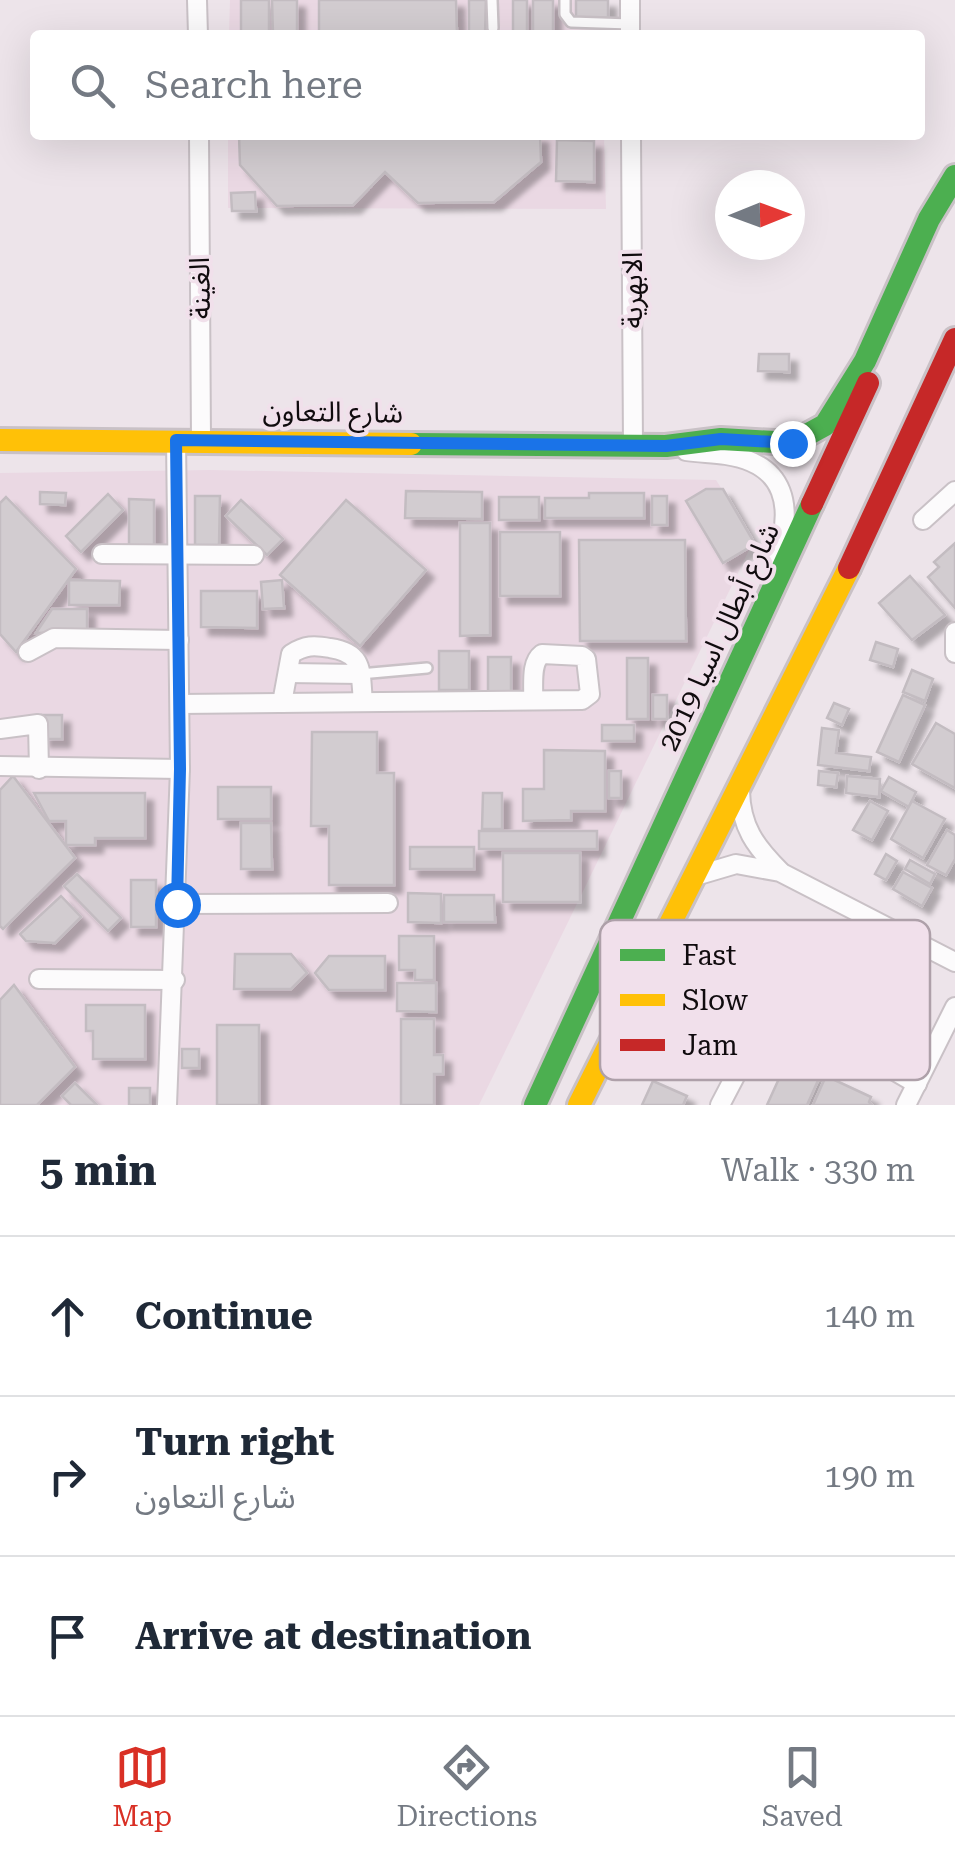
<!DOCTYPE html>
<meta charset="utf-8">
<style>
:root{--surface:#fff;--page:#f2f2f3;--text:#1f2937;--muted:#747a83;--line:#e0e1e3;--accent:#d93025}
body{margin:0;font-family:"Roboto Serif","Noto Sans Arabic",serif;background:var(--page);color:var(--text)}
.compass{position:absolute;left:715px;top:170px;width:90px;height:90px;border-radius:50%;background:var(--surface);box-shadow:0 10px 40px #0002;rotate:89deg}
.stop{position:absolute;width:30px;height:30px;margin:-22px;border:8px solid #1a73e8;border-radius:50%;background:#fff}
.stop.end{background:#1a73e8;border-color:#fff;box-shadow:0 2px 10px #0008}
.list{margin:0;padding:0;list-style:none}
h2{display:flex;justify-content:space-between;align-items:center;height:130px;margin:0;padding:0 40px;font-size:42px}
h2 small{font-size:32px;font-weight:400;color:var(--muted)}
.list li{display:grid;grid-template-columns:65px 1fr auto;gap:30px;align-items:center;box-sizing:border-box;height:160px;padding:0 40px;border-top:2px solid var(--line)}
.list b{display:block;font-size:38px;white-space:nowrap}
.list p{margin:0;font-size:32px;white-space:nowrap;color:var(--muted)}
.list em{font-size:32px;font-style:normal;color:var(--muted)}
.icon{flex:none;width:55px;height:55px;fill:none;stroke:currentColor;stroke-width:2;stroke-linecap:round;stroke-linejoin:round}
.map{position:relative;flex:none;width:955px;height:1105px;overflow:hidden}
.search{position:absolute;background:var(--surface);box-shadow:0 10px 40px #0002;left:30px;right:30px;top:30px;height:110px;display:flex;align-items:center;gap:25px;box-sizing:border-box;padding:0 35px;border-radius:10px;color:var(--muted);font-size:38px}
.sheet{height:610px;background:var(--surface)}
nav{display:flex;justify-content:space-around;align-items:center;box-sizing:border-box;height:140px;border-top:2px solid var(--line);background:var(--surface);font-size:28px;color:var(--muted)}
nav a{display:grid;justify-items:center;gap:5px}
nav .on{color:var(--accent)}
.map>svg:first-child{display:block}
.built{fill:#ead8e3}
.building{fill:#d2ccd0;stroke:#c3bcc1;stroke-width:2.5;filter:url(#shadow)}
.lines{fill:none;stroke-linecap:round;stroke-linejoin:round}
.lane-casing{stroke:#c9c1c6;stroke-width:14}
.street-casing{stroke:#c9c1c6;stroke-width:22}
.fast-casing{stroke:#c9c1c6;stroke-width:28}
.slow-casing{stroke:#c9c1c6;stroke-width:28}
.jam-casing{stroke:#c9c1c6;stroke-width:28}
.lane{stroke:#fcfbfc;stroke-width:9}
.street{stroke:#fcfbfc;stroke-width:18}
.fast{stroke:#4caf50;stroke-width:22}
.slow{stroke:#ffc107;stroke-width:22}
.jam{stroke:#c62828;stroke-width:22}
.route{stroke:#1a73e8;stroke-width:12}
.labels{text-anchor:middle;dominant-baseline:central;stroke-width:8;stroke-linejoin:round;paint-order:stroke}
.street-label{font-size:28px;fill:#100b0e;stroke:#f1e0eb}
.key{fill:#f1e0eb;stroke:#aea0a9;stroke-width:2.5}
.key-label{font-size:28px;fill:#100b0e}
</style>
<div class="map">
<svg width="955" height="1105" viewBox="0 0 955 1105">
<defs>
<filter id="shadow"><feDropShadow dx="8" dy="8" stdDeviation="2.5" flood-color="#0004"/></filter>
</defs>
<rect width="100%" height="100%" fill="#ede4ea"/>
<g class="built">
<polygon points="230,0 601,0 600,35 229,35"/>
<polygon points="228,135 604,135 606,209 228,208"/>
<polygon points="210,470 716,480 754,540 479,1105 0,1105 0,473"/>
</g>
<g class="building">
<rect x="241" y="0" width="28" height="35"/>
<polygon points="272,0 297,0 297,35 273,35"/>
<polygon points="319,0 456,0 457,35 319,35"/>
<polygon points="469,0 486,0 485,35 469,35"/>
<rect x="513" y="0" width="14" height="35"/>
<rect x="533" y="0" width="20" height="35"/>
<polygon points="576,0 608,0 608,18 576,17"/>
<polygon points="239,135 540,135 541,162 494,202 418,203 385,172 353,205 277,206 240,165"/>
<polygon points="557,140 594,141 594,182 556,181"/>
<polygon points="255,192 256,211 232,211 231,193"/>
<polygon points="759,354 789,354 789,372 758,371"/>
<polygon points="706,489 723,489 755,544 723,563 686,501"/>
<polygon points="406,491 482,492 482,519 405,518"/>
<polygon points="40,492 66,493 65,505 40,504"/>
<polygon points="589,493 644,493 644,518 545,518 545,498 589,498"/>
<polygon points="108,494 123,510 81,552 66,536"/>
<polygon points="195,496 220,496 219,545 195,545"/>
<rect x="652" y="496" width="15" height="29"/>
<polygon points="6,497 76,569 16,652 0,634 0,503"/>
<rect x="499" y="497" width="40" height="23"/>
<polygon points="129,499 154,500 154,548 129,548"/>
<polygon points="241,500 283,539 267,555 226,516"/>
<polygon points="346,500 426,570 360,646 280,575"/>
<polygon points="460,523 490,523 490,635 460,636"/>
<rect x="500" y="532" width="60" height="64"/>
<polygon points="579,540 685,540 686,641 580,641"/>
<polygon points="955,543 955,608 928,577 939,567 934,562"/>
<polygon points="910,576 945,615 912,640 879,603"/>
<polygon points="69,580 120,581 119,605 69,605"/>
<polygon points="282,580 284,608 263,609 261,582"/>
<polygon points="201,591 257,591 257,628 201,627"/>
<polygon points="52,609 87,609 87,632 36,633"/>
<polygon points="876,642 898,649 893,667 870,660"/>
<rect x="439" y="651" width="30" height="39"/>
<rect x="488" y="657" width="23" height="37"/>
<rect x="627" y="658" width="21" height="61"/>
<polygon points="912,670 933,679 925,701 903,692"/>
<rect x="653" y="695" width="14" height="24"/>
<polygon points="903,695 925,705 899,762 877,752"/>
<polygon points="834,703 849,709 842,725 827,718"/>
<rect x="42" y="715" width="20" height="24"/>
<polygon points="936,723 955,734 955,788 912,764"/>
<rect x="602" y="725" width="32" height="16"/>
<polygon points="822,728 839,730 836,753 871,757 869,771 818,765"/>
<polygon points="312,732 377,732 377,773 394,773 394,885 329,885 329,826 311,826"/>
<polygon points="544,750 605,751 605,811 571,811 571,820 523,821 523,789 544,789"/>
<rect x="609" y="771" width="12" height="27"/>
<polygon points="819,771 838,773 836,787 818,785"/>
<polygon points="13,776 75,858 3,929 0,926 0,790"/>
<polygon points="847,776 880,779 879,797 846,793"/>
<polygon points="889,777 916,792 909,807 881,791"/>
<rect x="218" y="787" width="53" height="32"/>
<polygon points="34,793 145,793 145,838 95,838 95,845 66,845 66,821 49,821"/>
<polygon points="483,793 502,793 502,829 482,829"/>
<polygon points="870,801 888,811 872,840 853,830"/>
<polygon points="912,801 945,819 923,858 891,839"/>
<polygon points="241,823 271,823 272,869 241,869"/>
<polygon points="947,830 955,835 955,859 946,875 927,865"/>
<rect x="479" y="831" width="118" height="18"/>
<rect x="410" y="847" width="64" height="22"/>
<rect x="503" y="853" width="77" height="49"/>
<polygon points="886,854 897,861 886,880 875,874"/>
<polygon points="910,860 935,874 930,884 905,869"/>
<polygon points="903,872 932,888 922,906 893,889"/>
<polygon points="77,874 121,918 108,931 64,886"/>
<rect x="131" y="880" width="25" height="47"/>
<polygon points="408,893 441,894 441,923 408,922"/>
<polygon points="444,895 494,895 495,922 444,922"/>
<polygon points="61,896 81,917 55,943 26,941 20,934"/>
<polygon points="399,936 434,936 434,980 415,980 415,970 399,970"/>
<polygon points="235,954 291,954 307,973 291,989 234,989"/>
<polygon points="329,956 385,956 385,990 329,990 315,973"/>
<polygon points="397,983 436,983 436,1012 397,1011"/>
<polygon points="14,985 75,1067 37,1105 0,1105 0,1000"/>
<polygon points="86,1005 145,1005 145,1059 93,1059 93,1031 86,1031"/>
<polygon points="401,1019 434,1019 434,1055 443,1055 443,1074 434,1074 434,1105 401,1105"/>
<rect x="217" y="1025" width="42" height="80"/>
<rect x="182" y="1049" width="17" height="19"/>
<polygon points="787,1061 820,1076 807,1105 767,1105"/>
<polygon points="826,1076 871,1097 869,1102 872,1105 813,1105"/>
<polygon points="653,1081 687,1096 683,1105 642,1105"/>
<polygon points="75,1083 97,1105 71,1105 62,1096"/>
<rect x="129" y="1088" width="21" height="17"/>
</g>
<g class="lines">
<g class="lane-casing">
<g id="lane">
<polyline points="492,0 493,28"/>
<polyline points="565,0 565,14 571,22 630,24"/>
<polyline points="360,674 427,668"/>
</g>
</g>
<g class="street-casing">
<g id="street">
<polyline points="197,0 198,35"/>
<polyline points="630,0 630,35"/>
<polyline points="199,135 201,440"/>
<polyline points="631,135 633,445"/>
<path d="M686 451C699 453 713 453 726 455 787 464 794 508 776 558"/>
<polyline points="923,520 955,491"/>
<polyline points="102,554 254,555"/>
<polyline points="955,632 955,653"/>
<polyline points="28,652 54,638 179,640"/>
<polyline points="288,673 360,674"/>
<path d="M282 703 291 654C305 645 314 645 330 648 365 653 360 672 363 702"/>
<path d="M180 704 582 700 590 694 586 659 582 656 542 654C530 663 534 685 533 700"/>
<polyline points="0,729 38,724 39,769"/>
<polyline points="0,766 180,769"/>
<path d="M740 791C741 827 755 846 780 871"/>
<polyline points="692,877 736,864 780,872 955,962"/>
<polyline points="177,904 388,903"/>
<polyline points="39,979 175,980"/>
<polyline points="167,1105 180,769 176,440"/>
<polyline points="720,1105 765,1019 777,1010 795,1013 917,1084"/>
<polyline points="906,1105 955,1007"/>
</g>
</g>
<g class="fast-casing">
<g id="fast">
<polyline points="411,444 666,446 721,439 792,443 825,425 865,361 929,219 955,176"/>
<polyline points="535,1105 812,504"/>
</g>
</g>
<g class="slow-casing">
<g id="slow">
<polyline points="0,440 411,444"/>
<polyline points="579,1105 849,568"/>
</g>
</g>
<g class="jam-casing">
<g id="jam">
<polyline points="812,504 868,383"/>
<polyline points="849,568 955,339"/>
</g>
</g>
<use href="#lane" class="lane"/>
<use href="#street" class="street"/>
<use href="#fast" class="fast"/>
<use href="#slow" class="slow"/>
<use href="#jam" class="jam"/>
</g>
<g class="lines">
<polyline class="route" points="177,904 180,769 176,440 666,446 721,439 792,443"/>
</g>
<g class="labels">
<g class="street-label">
<text transform="translate(200 288) rotate(-91)">الغينة</text>
<text transform="translate(632 290) rotate(-90)">الابهرية</text>
<text transform="translate(333 412) rotate(1)">شارع التعاون</text>
<text transform="translate(719 637) rotate(-65)">شارع أبطال اسيا 2019</text>
</g>
</g>
<rect x="600" y="920" width="330" height="160" rx="15" class="key"/>
<rect x="620" y="949" width="45" height="12" fill="#4caf50"/>
<rect x="620" y="994" width="45" height="12" fill="#ffc107"/>
<rect x="620" y="1039" width="45" height="12" fill="#c62828"/>
<g class="key-label">
<text x="682" y="965">Fast</text>
<text x="682" y="1010">Slow</text>
<text x="682" y="1055">Jam</text>
</g>
</svg>
<svg class="compass" viewBox="-18 -18 36 36"><path d="M0-13l5 13h-10z" fill="#e53935"/><path d="M0 13l5-13h-10z" fill="#747a83"/></svg>
<div class="stop" style="left:177px;top:904px"></div>
<div class="stop end" style="left:792px;top:443px"></div>
<div class="search"><svg class="icon" aria-label="search" viewBox="0 0 24 24"><circle cx="10" cy="10" r="6"/><path d="M15 15l6 6"/></svg>Search here</div>
</div>
<section class="sheet">
<h2>5 min<small>Walk · 330 m</small></h2>
<ul class="list">
<li><svg class="icon" aria-label="ahead" viewBox="0 0 24 24"><path d="M12 20V5M6 11l6-6 6 6"/></svg><div><b>Continue</b></div><em>140 m</em></li>
<li><svg class="icon" aria-label="right" viewBox="0 0 24 24"><path d="M7 20v-9h11M14 6l5 5-5 5"/></svg><div><b>Turn right</b><p>شارع التعاون</p></div><em>190 m</em></li>
<li><svg class="icon" aria-label="arrive" viewBox="0 0 24 24"><path d="M6 21V4h12l-3 4 3 4H6"/></svg><div><b>Arrive at destination</b></div></li>
</ul>
</section>
<nav>
<a class="on"><svg class="icon" aria-label="map" viewBox="0 0 24 24"><path d="M3 6l6-2 6 2 6-2v14l-6 2-6-2-6 2zM9 4v14M15 6v14"/></svg>Map</a>
<a><svg class="icon" aria-label="directions" viewBox="0 0 24 24"><path d="M12 3l9 9-9 9-9-9zM9 14v-3h6M13 9l2 2-2 2"/></svg>Directions</a>
<a><svg class="icon" aria-label="saved" viewBox="0 0 24 24"><path d="M7 4h10v16l-5-4-5 4z"/></svg>Saved</a>
</nav>
